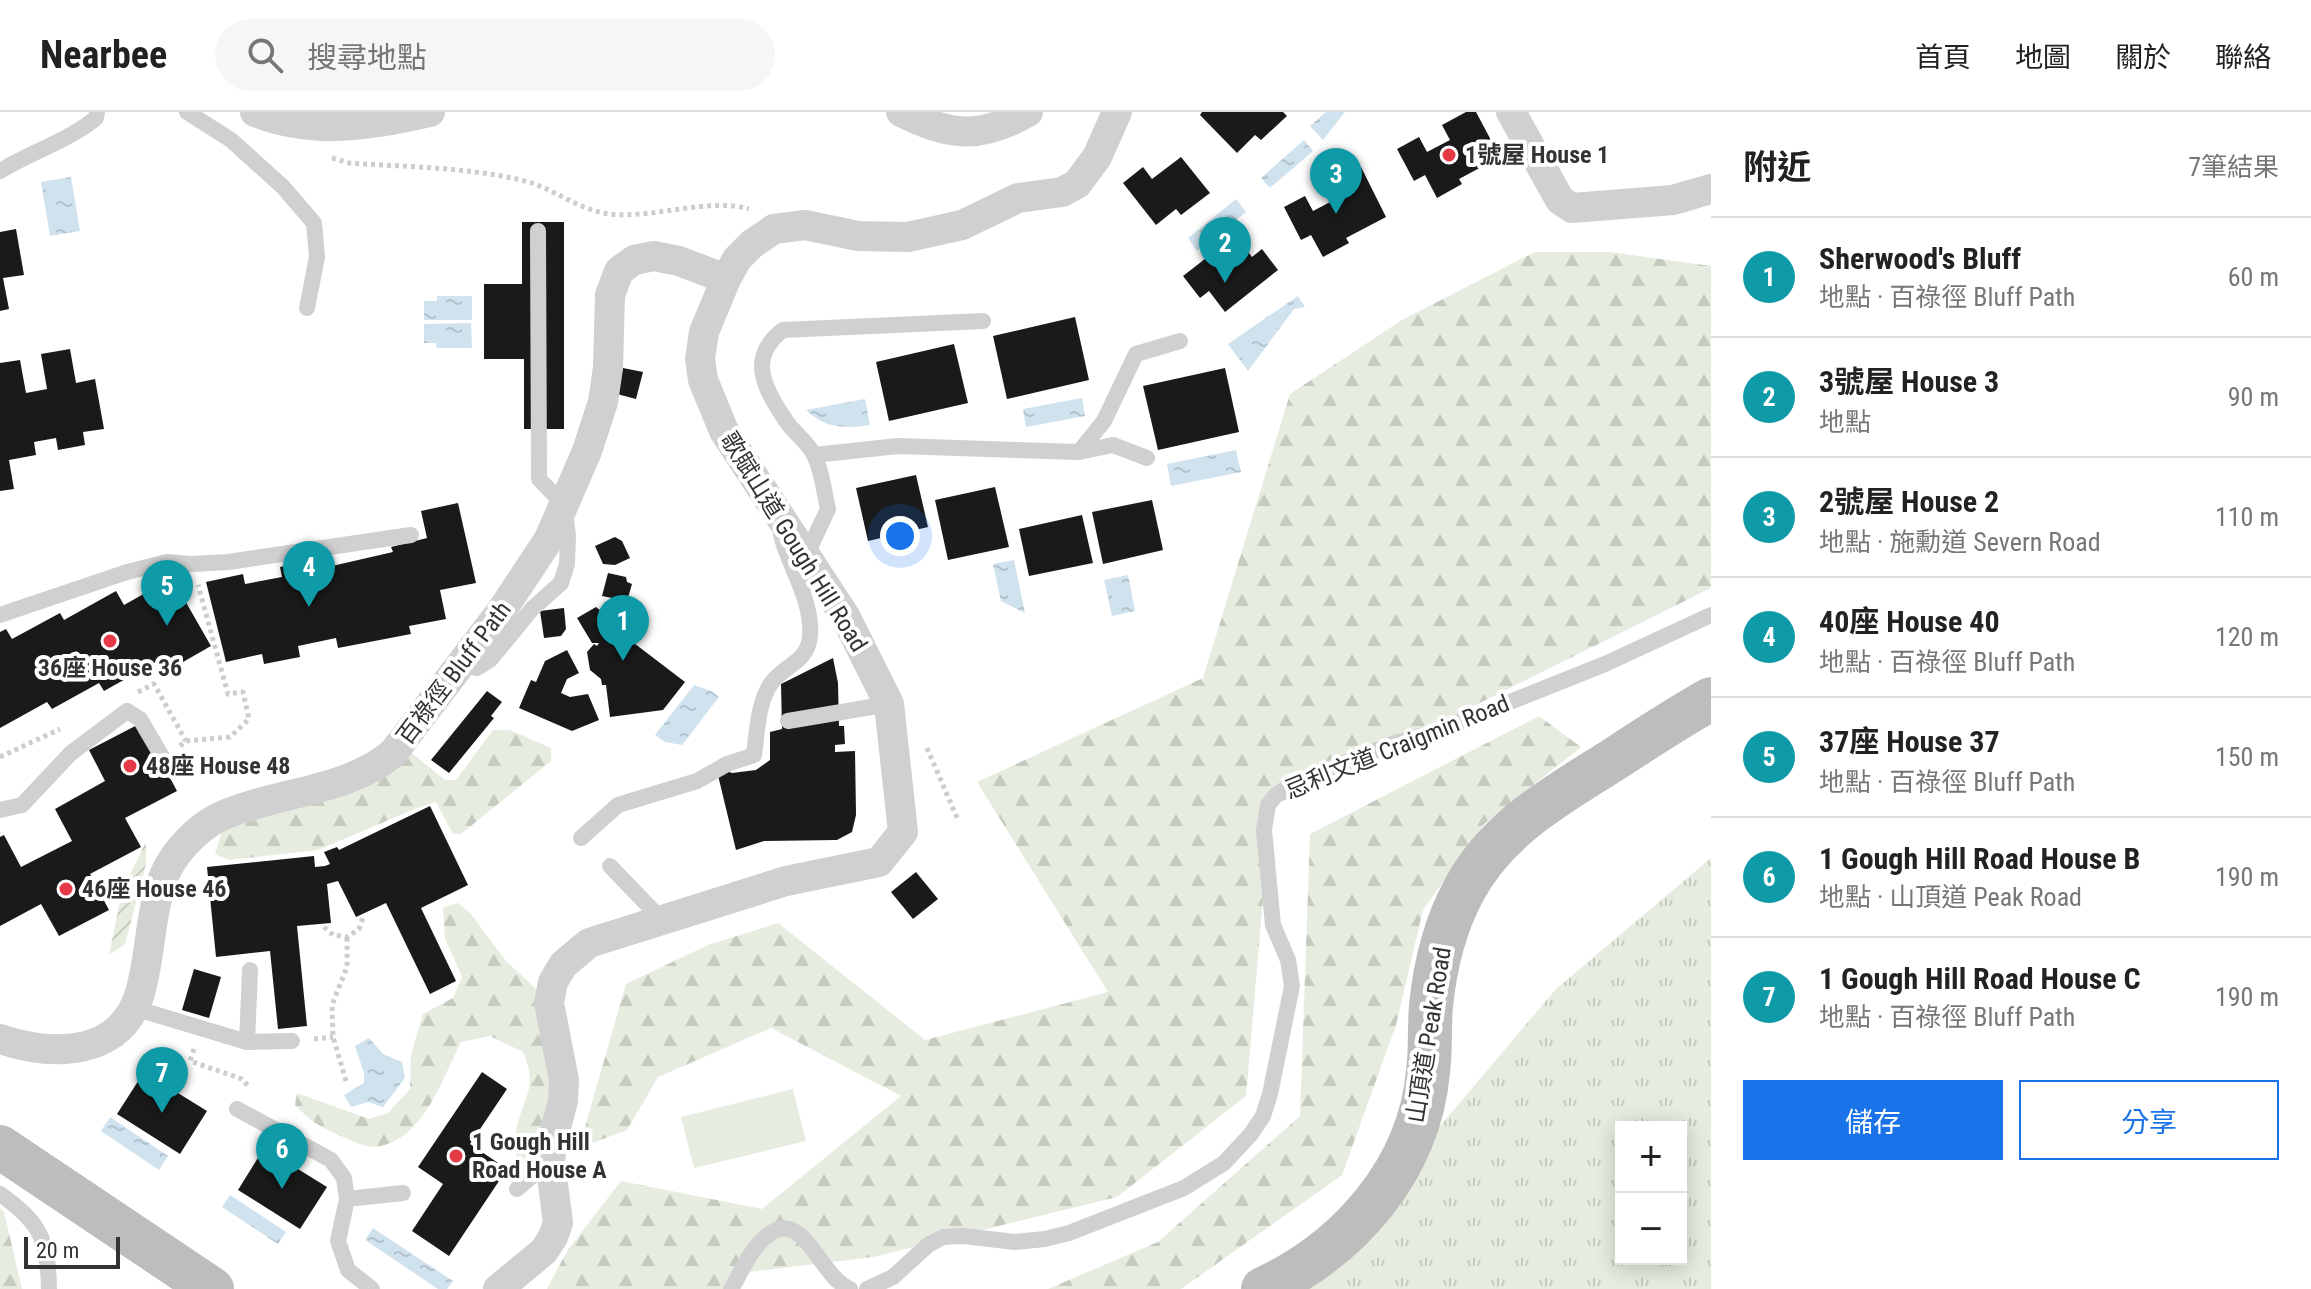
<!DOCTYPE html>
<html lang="zh-TW">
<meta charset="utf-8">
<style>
:root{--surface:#fff;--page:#f6f6f6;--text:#222;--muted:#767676;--line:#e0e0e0;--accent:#1a73e8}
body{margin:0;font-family:"Roboto Condensed","Noto Sans TC",sans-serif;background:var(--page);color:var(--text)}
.controls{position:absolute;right:24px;bottom:24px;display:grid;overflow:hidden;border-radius:0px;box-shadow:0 4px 20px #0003}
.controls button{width:72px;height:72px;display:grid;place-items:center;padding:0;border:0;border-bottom:2px solid var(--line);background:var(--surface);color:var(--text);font:40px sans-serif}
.scale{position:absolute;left:24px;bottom:20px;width:96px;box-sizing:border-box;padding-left:8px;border:4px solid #333;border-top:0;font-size:22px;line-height:28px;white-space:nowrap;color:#333;-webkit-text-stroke:6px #fff;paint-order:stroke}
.you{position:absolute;left:900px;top:424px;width:28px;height:28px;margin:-20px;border:6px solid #fff;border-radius:50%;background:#1a73e8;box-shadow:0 0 0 12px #1a73e833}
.badge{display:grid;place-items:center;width:52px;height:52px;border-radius:50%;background:var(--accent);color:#fff;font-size:26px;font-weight:700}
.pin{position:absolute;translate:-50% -66px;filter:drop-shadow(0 2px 4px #0008)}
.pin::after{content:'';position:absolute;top:42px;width:28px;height:24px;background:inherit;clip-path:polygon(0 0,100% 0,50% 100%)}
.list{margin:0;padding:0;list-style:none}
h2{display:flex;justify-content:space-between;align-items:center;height:104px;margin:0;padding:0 32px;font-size:34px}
h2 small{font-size:26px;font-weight:400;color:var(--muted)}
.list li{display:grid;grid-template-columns:52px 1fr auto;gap:24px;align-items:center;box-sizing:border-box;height:120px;padding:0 32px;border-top:2px solid var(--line)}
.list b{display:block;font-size:30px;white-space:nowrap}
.list p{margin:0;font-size:26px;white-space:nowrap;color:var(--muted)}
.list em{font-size:26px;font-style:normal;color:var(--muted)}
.actions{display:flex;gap:16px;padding:24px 32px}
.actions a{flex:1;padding:18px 0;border:2px solid var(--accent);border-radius:0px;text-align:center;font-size:28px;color:var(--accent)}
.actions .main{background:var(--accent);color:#fff}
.icon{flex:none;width:44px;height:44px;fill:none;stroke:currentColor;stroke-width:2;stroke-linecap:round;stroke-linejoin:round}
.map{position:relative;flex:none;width:1711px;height:1177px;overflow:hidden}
header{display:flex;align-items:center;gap:48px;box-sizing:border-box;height:112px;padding:0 40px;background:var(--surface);border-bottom:2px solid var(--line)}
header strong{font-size:38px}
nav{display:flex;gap:44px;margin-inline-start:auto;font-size:28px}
.search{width:560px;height:72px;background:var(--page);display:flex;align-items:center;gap:20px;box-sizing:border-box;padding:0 28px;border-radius:44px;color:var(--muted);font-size:30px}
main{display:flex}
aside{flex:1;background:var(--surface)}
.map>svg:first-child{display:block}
.grass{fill:url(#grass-tufts);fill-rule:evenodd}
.forest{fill:url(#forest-firs)}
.garden{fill:url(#garden-furrows)}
.pitch{fill:#e6ecdf}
.water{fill:url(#water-ripples)}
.building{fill:#1a1a1a}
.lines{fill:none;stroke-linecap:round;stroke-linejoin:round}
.path{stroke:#cdcdcd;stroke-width:5;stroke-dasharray:4 4;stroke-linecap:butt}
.lane{stroke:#d0d0d0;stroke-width:16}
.street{stroke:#d0d0d0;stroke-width:30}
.secondary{stroke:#bdbdbd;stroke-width:44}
.poi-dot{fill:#e63946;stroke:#fff;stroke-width:3}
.labels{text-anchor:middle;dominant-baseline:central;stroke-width:8;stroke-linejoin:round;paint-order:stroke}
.poi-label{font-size:24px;font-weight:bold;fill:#333;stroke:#fff;text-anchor:start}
.street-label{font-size:24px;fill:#333;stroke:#fff}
</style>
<header>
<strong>Nearbee</strong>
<div class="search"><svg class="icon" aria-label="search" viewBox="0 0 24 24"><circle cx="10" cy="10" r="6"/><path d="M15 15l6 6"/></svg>搜尋地點</div>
<nav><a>首頁</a><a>地圖</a><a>關於</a><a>聯絡</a></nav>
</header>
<main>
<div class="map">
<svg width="1711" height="1177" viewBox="0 0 1711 1177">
<defs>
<pattern id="grass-tufts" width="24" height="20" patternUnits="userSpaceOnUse" patternTransform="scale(2)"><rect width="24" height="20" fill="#e6ecdf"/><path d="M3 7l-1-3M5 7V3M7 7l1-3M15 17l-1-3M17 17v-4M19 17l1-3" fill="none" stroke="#c6cbc0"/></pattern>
<pattern id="forest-firs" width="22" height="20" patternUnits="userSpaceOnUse" patternTransform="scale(2)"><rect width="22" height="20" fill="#e6ecdf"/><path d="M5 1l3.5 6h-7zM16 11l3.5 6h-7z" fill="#c6cbc0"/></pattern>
<pattern id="garden-furrows" width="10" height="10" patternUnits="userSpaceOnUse" patternTransform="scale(2)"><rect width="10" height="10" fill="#e6ecdf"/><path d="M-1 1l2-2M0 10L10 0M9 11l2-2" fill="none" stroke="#c6cbc0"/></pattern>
<pattern id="water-ripples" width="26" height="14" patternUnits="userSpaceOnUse" patternTransform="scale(2)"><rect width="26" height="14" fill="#cfe2ee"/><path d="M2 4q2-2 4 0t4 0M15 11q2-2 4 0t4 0" fill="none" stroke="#b2c2cd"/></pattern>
</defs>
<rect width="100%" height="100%" fill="#fff"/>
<path class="grass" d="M1711 746V1177H1302L1556 877ZM1621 1015H1681V1147H1621Z"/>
<g class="forest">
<polygon points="1535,140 1610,140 1711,154 1711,476 1271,695 1246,984 1117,1085 873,1145 750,1160 734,1177 547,1177 567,1139 621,1069 762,1097 901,984 771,916 658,965 627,1018 579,1036 626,872 708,833 778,811 925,928 1108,880 977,670 1203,566 1290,282 1402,208"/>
<polygon points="1539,604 1581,635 1484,712 1423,798 1396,913 1342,1063 1181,1177 1048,1177 1158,1130 1300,1004 1310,722"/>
<polygon points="493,618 510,618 551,636 551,649 461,722 453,722 436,690 417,696 318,738 229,748 215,742 224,712 408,638 445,668 456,668"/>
<path d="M458 791 471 802 505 848 538 879 558 971 543 1035 534 1052 518 1056C517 1045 513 1030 516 1019 523 984 539 976 523 940L490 924 461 930C443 965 425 1024 381 1034 370 1037 356 1031 346 1026 322 1016 312 1011 295 993L297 981 369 1007 388 1001 410 977 411 943 423 902 453 886 462 865 445 826 443 796Z"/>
<polygon points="0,1096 4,1100 22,1177 0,1177"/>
</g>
<polygon class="garden" points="146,730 146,752 125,832 109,843 122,779"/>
<polygon class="pitch" points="793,977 806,1029 694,1056 681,1005"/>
<g class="water">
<polygon points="1326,0 1345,0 1323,28 1310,14"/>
<polygon points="1304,28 1313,39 1270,76 1261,66"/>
<polygon points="71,65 80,119 50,124 41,70"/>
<polygon points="1236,87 1246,100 1197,139 1188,126"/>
<polygon points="437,184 472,184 472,208 424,208 424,189 437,189"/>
<polygon points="1298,184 1305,195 1294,197 1248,259 1228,232"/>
<polygon points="471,211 472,236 437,236 436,231 424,231 424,212"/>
<polygon points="1082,286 1085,304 1026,315 1023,297"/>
<path d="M865 287 870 313C845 317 824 316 806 298Z"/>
<polygon points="1236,338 1241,360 1171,374 1167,352"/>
<polygon points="1014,448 1025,501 1001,489 993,452"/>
<polygon points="1128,463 1135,499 1112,504 1104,468"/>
<polygon points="694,573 711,579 719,585 682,633 665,630 655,623"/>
<polygon points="369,926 383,942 402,950 405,966 383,995 368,990 351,995 344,983 364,971 364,961 355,934"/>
<polygon points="110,1005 168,1044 159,1058 101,1019"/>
<polygon points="230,1083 286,1120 278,1132 222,1095"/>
<polygon points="373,1116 453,1169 447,1177 438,1177 365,1128"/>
</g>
<g class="building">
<polygon points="1202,0 1283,0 1287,4 1261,28 1255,23 1237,41 1200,3"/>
<polygon points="1466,0 1476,0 1500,45 1459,67 1462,72 1437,86 1425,63 1414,69 1397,37 1419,25 1427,40 1450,28 1442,13"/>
<polygon points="1181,45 1210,81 1181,103 1176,97 1156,113 1123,71 1143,55 1152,67"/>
<polygon points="1361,55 1386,105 1346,126 1349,131 1323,145 1311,123 1301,128 1284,95 1305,84 1313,99 1336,87 1328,72"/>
<polygon points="522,110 564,110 564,317 524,317 524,247 484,247 484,172 522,172"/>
<polygon points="16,117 24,163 3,166 9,197 0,199 0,120"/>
<polygon points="1240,129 1252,145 1262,137 1278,158 1225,200 1209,179 1200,186 1183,164 1210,143 1213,148"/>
<polygon points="1075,205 1089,268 1007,287 993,224"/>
<polygon points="954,232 968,291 889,309 876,250"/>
<polygon points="70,237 76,271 95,267 104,317 83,320 85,333 58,338 56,326 34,330 36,343 9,348 14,377 0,379 0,251 20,248 26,281 47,277 41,242"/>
<polygon points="623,256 643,260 636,287 617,282"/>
<polygon points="1225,256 1239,320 1158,338 1143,274"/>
<polygon points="916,363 928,415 868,429 856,376"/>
<polygon points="995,375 1009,435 948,448 935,388"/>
<polygon points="1152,388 1163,438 1103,452 1092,400"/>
<polygon points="458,391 476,471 440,478 446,507 409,514 411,522 338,536 336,526 298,534 300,545 264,552 262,542 226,550 206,470 243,462 245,472 282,465 280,455 317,447 319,457 393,440 391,435 427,426 421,399"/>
<polygon points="1082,403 1093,451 1029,464 1019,417"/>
<polygon points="615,425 622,429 630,446 615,453 603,452 595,434"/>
<polygon points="608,461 626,465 627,470 632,472 627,489 602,484"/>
<polygon points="172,466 211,534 162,562 156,550 104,579 99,571 52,597 47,590 0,616 0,520 6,517 12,527 60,501 64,508 116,479 124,493"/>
<polygon points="596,495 611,507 613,504 632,518 626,525 685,570 663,598 610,605 606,573 602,573 601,567 590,558 587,540 594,532 597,534 599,531 592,531 577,506"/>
<polygon points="564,496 566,517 561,524 544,526 540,499"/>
<polygon points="567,538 579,561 567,567 561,581 570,585 588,582 599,608 572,619 519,596 531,568 536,570 545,549"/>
<polygon points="833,546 838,571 839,614 844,614 845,632 835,633 835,640 855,639 856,703 852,720 837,728 764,729 736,738 716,655 732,661 756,658 770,648 770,620 782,617 781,572"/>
<polygon points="487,579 502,590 491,604 494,606 449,661 431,648"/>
<polygon points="141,611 177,679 125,706 141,735 90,762 109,798 59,824 41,792 0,814 0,725 4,723 21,755 72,729 55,697 105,669 89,638"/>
<polygon points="430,694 468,773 421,796 456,869 430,882 386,791 356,805 338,769 327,772 331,811 297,814 307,914 278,917 270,839 216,845 207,755 314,744 315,755 325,754 330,752 324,740 337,735 339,738"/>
<polygon points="916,760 938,787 913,807 891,780"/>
<polygon points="194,857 221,865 209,906 182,898"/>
<polygon points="144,960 207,999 180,1042 117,1002"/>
<polygon points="482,960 507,977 470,1032 507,1057 449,1144 412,1119 443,1072 418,1055"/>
<polygon points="264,1036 327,1075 300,1117 238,1078"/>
</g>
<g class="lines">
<g class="path">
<path d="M332 46 349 51C407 55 468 55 525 69 555 77 578 98 610 102 653 107 710 85 749 97"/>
<polyline points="138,580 154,572 186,629"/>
<polyline points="180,634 186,629 230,625 249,607 243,580 228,582 198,473"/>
<polyline points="927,636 958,708"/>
<polyline points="0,645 60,617"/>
<polyline points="324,815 333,823 347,825 359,817 363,806"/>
<polyline points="314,927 333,925"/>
<polyline points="194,937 190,949 242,967 249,975"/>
<polyline points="346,969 333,925 332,893 347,855 347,825"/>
</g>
<g class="lane">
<polyline points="187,0 231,28 283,75 314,111 317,145 307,196"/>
<path d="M0 59C31 40 68 29 96 6L97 0"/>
<polyline points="1079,340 1104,309 1136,242 1180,229"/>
<polyline points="814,343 898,334 1079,340 1113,333 1147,346"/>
<path d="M806 444 828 397C824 380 822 358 814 343 808 330 794 321 786 309 765 277 746 246 783 218L983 209"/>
<polyline points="0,503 127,460 167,450 192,452 228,450 411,423"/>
<polyline points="461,552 477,556 490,548 532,497 561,471 567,452 568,424 564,393 539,367 538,119"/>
<polyline points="788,609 889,592"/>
<polyline points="0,698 22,693 71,641 127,599 140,607 164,648"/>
<path d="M581 726 618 693 697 669 727 652 754 643C757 620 758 589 772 570 785 553 808 550 810 524 813 489 789 455 781 423"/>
<polyline points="610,754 662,808"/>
<polyline points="134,896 247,930 250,858"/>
<polyline points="247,930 292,929"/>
<polyline points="237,997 331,1048 344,1066 347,1087 338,1129 348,1158 372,1177"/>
<polyline points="517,1077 550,1049"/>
<path d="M0 1082C41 1111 48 1128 49 1177"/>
<polyline points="347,1087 403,1081"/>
<path d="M731 1177C739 1165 744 1151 753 1139 800 1076 816 1164 850 1177"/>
<polyline points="867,1177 893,1165 928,1133 943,1125 963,1124 1015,1130 1045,1127 1069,1121 1184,1076 1224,1051 1251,1022 1263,1004 1270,982 1292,874 1288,848 1273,813 1264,718 1268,693 1276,683 1295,670 1392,632 1435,620 1605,552 1711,503"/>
</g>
<g class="street">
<path d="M255 0C314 23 370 14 430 0"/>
<path d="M901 0C950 24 979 28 1028 0"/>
<polyline points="1511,0 1560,88 1572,96 1673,88 1711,77"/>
<path d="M0 927C54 945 124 945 141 877 151 840 150 800 164 764 172 745 186 729 202 716 219 702 242 696 263 690 307 678 358 671 393 641L502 498 549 427 587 339 603 290 608 256 610 183 619 159 634 148 654 144 679 149 726 167"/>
<polyline points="498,1177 544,1139 553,1125 558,1111 550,1049 553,1027 563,989 564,968 549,891 553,870 563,853 589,831 786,769 879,750 903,720 889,592 845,504 724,319 703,268 700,247 704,220 726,167 737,147 752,132 774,117 805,113 858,124 908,125 962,113 1018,86 1062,80 1077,72 1097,45 1117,0"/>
</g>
<g class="secondary">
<polyline points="0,1035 212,1177"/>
<path d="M1263 1177C1349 1137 1419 1058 1428 960 1431 938 1429 916 1431 894 1435 854 1445 813 1464 778 1497 716 1556 684 1613 648 1645 627 1677 606 1711 587"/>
</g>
</g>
<g class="poi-dot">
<circle cx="1449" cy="43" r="8"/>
<circle cx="110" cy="529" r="8"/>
<circle cx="130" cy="654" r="8"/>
<circle cx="66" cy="777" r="8"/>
<circle cx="456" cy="1044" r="8"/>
</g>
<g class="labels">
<g class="poi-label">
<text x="1465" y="43">1號屋 House 1</text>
<text x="110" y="556" text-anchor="middle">36座 House 36</text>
<text x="146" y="654">48座 House 48</text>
<text x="82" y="777">46座 House 46</text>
<text x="472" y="1030">1 Gough Hill<tspan x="472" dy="28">Road House A</tspan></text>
</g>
<g class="street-label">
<text transform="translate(794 430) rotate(58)">歌賦山道 Gough Hill Road</text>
<text transform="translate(454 561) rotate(-53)">百祿徑 Bluff Path</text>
<text transform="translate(1397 635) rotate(-22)">忌利文道 Craigmin Road</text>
<text transform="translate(1429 923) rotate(-81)">山頂道 Peak Road</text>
</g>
</g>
</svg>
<div class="controls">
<button>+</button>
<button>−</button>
</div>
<div class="scale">20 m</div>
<div class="you"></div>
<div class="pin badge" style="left:623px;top:549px;background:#0f9aa8">1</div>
<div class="pin badge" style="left:1225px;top:171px;background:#0f9aa8">2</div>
<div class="pin badge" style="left:1336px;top:102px;background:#0f9aa8">3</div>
<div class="pin badge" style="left:309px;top:495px;background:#0f9aa8">4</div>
<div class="pin badge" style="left:167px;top:514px;background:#0f9aa8">5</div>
<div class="pin badge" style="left:282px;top:1077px;background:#0f9aa8">6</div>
<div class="pin badge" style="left:162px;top:1001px;background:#0f9aa8">7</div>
</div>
<aside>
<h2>附近<small>7筆結果</small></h2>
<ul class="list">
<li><span class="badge" style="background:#0f9aa8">1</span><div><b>Sherwood's Bluff</b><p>地點 · 百祿徑 Bluff Path</p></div><em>60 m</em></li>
<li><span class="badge" style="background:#0f9aa8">2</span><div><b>3號屋 House 3</b><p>地點</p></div><em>90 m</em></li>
<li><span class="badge" style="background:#0f9aa8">3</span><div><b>2號屋 House 2</b><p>地點 · 施勳道 Severn Road</p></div><em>110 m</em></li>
<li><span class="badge" style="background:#0f9aa8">4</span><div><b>40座 House 40</b><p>地點 · 百祿徑 Bluff Path</p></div><em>120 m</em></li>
<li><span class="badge" style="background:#0f9aa8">5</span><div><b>37座 House 37</b><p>地點 · 百祿徑 Bluff Path</p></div><em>150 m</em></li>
<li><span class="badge" style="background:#0f9aa8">6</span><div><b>1 Gough Hill Road House B</b><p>地點 · 山頂道 Peak Road</p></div><em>190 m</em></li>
<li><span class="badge" style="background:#0f9aa8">7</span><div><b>1 Gough Hill Road House C</b><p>地點 · 百祿徑 Bluff Path</p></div><em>190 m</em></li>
</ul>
<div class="actions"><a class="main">儲存</a><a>分享</a></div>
</aside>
</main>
